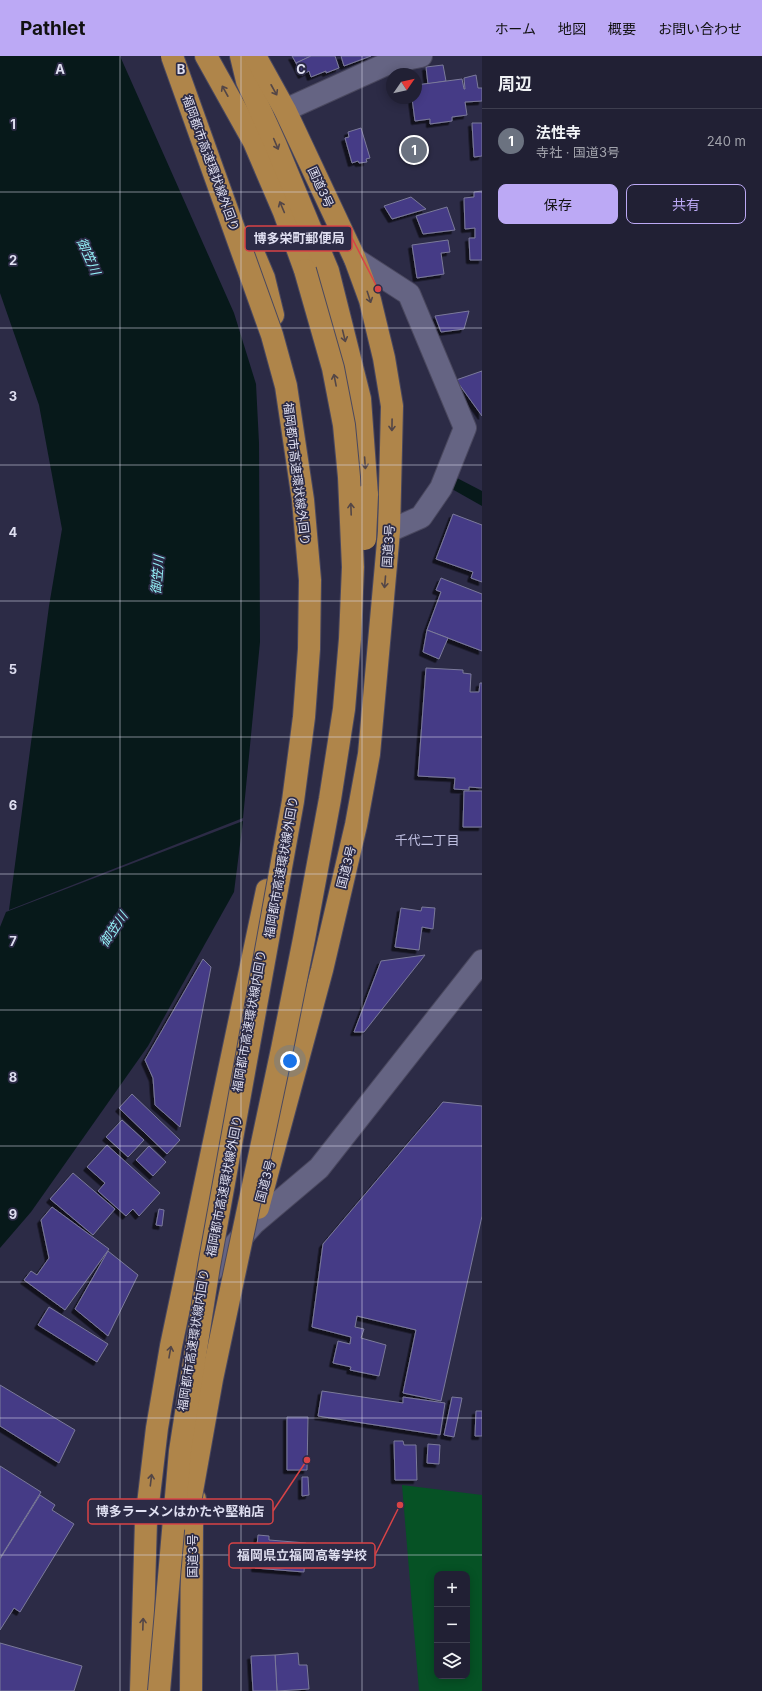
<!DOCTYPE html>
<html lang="ja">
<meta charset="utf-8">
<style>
:root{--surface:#212034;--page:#29283c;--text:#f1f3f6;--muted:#a2a3ac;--line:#3e3e4f;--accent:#bca9f5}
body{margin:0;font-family:Inter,"Noto Sans JP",sans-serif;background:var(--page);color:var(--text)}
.controls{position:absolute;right:12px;bottom:12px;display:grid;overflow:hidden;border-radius:8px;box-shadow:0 2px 10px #0003}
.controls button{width:36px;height:36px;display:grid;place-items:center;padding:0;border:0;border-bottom:1px solid var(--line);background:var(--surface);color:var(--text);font:20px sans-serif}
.compass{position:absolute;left:386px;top:12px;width:36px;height:36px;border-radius:50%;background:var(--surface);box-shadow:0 2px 10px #0003;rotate:56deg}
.you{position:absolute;left:290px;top:1005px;width:14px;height:14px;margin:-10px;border:3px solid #fff;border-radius:50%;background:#1a73e8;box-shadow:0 0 0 6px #1a73e833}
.badge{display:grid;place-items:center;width:26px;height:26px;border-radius:50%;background:var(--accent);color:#fff;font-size:13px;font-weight:700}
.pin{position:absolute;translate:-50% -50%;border:2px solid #fff;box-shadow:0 1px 4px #0006}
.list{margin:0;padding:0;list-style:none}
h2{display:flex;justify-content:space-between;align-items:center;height:52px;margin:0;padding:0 16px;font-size:17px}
h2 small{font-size:13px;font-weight:400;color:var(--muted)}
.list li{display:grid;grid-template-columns:26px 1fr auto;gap:12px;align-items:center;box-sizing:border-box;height:64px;padding:0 16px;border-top:1px solid var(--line)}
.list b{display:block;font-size:15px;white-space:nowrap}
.list p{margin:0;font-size:13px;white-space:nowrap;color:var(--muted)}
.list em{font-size:13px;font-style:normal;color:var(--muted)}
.actions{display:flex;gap:8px;padding:12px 16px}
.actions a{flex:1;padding:9px 0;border:1px solid var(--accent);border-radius:8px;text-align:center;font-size:14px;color:var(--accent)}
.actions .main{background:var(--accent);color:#111}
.icon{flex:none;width:22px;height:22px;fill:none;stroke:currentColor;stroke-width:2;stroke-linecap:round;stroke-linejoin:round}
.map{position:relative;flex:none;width:482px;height:1635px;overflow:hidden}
header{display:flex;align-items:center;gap:24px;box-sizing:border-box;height:56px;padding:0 20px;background:var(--accent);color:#111}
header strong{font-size:19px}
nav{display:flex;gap:22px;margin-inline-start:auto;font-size:14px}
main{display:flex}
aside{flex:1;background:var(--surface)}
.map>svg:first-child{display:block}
.green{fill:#065225;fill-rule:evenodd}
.water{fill:#07191a}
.building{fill:#453b86;stroke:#7b7a9a;filter:url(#shadow)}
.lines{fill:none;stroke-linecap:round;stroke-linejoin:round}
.minor-casing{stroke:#4a485f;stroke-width:24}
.highway-casing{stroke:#4a485f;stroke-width:24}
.minor{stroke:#656483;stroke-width:22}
.highway{stroke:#af854a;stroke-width:22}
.highway-bridge-casing{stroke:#4a485f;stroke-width:24;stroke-linecap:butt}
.highway-bridge{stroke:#af854a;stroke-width:22}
.oneway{stroke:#534647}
.grid{fill:none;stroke:#dfdff1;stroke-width:1;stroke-opacity:0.55}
.labels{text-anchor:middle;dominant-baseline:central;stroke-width:3.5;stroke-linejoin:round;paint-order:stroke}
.street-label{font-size:12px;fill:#dfdff1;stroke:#2c2b46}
.water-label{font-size:13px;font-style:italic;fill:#95f4fa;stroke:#2c2b46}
.neighbourhood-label{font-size:13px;fill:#bfbfe1;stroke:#2c2b46}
.grid-label{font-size:13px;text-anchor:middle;font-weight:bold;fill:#dfdff1;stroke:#2c2b46;stroke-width:3.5;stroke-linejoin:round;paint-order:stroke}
.leader{fill:none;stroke:#d74346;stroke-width:1.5}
.callout-dot{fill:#d74346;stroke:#2c2b46;stroke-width:1.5}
.callout{fill:#2c2b46;stroke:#d74346;stroke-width:1.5}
.callout-label{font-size:13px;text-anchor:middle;font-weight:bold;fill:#dfdff1}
</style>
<header>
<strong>Pathlet</strong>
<nav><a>ホーム</a><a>地図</a><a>概要</a><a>お問い合わせ</a></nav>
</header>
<main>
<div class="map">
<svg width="482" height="1635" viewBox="0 0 482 1635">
<defs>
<filter id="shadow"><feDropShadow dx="-3.5" dy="3.5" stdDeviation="0" flood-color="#0009"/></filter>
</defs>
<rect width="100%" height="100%" fill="#2c2b46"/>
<path class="green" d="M402 1429 482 1439V1635H419ZM437 1518H467V1620H437Z"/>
<g class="water">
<polygon points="0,0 120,0 234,257 256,328 259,387 260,586 243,762 9,854 49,550 62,473 39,349 0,237"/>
<polygon points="457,422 482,435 482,450 452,433"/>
<polygon points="243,765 234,836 148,990 31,1156 0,1192 0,871 6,856"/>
</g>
<g class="building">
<polygon points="292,0 311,0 296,7"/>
<polygon points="311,0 335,0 339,12 326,17 326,15 311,21 309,15 302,19 296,7"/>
<polygon points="341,0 371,0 344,10"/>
<polygon points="443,9 446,25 428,28 426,11"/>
<polygon points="476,19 478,32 482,32 482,45 465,46 467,59 452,61 452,65 430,68 430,63 415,65 412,42 416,42 416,29 462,23 464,33 465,33 464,22"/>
<polygon points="472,67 482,67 482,100 474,101"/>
<polygon points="361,72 370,102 366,103 367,106 359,107 358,105 352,107 345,82 349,81 348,76"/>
<polygon points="482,135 482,204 470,204 469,182 475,182 475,172 465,173 464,142 474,141 474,136"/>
<polygon points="411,141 426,153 392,163 384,150"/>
<polygon points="447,151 455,174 423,178 416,160"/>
<polygon points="448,184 450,196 441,197 444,218 417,222 412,189"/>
<polygon points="469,255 464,273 441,276 435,260"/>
<polygon points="482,315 482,360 456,324"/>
<polygon points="453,458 482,469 482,526 471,522 473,516 436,503"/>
<polygon points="441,522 482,538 482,595 427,574 441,536 436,534"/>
<polygon points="427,574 448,582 439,603 423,596"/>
<polygon points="426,612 463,614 463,617 471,618 470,636 479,636 480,627 482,627 482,732 469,731 469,734 454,733 455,722 418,720"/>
<polygon points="464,735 482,735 482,771 463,771"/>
<polygon points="422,851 435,852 433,873 422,871 419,894 395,891 401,852 421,855"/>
<polygon points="425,899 364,976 354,976 381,905"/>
<polygon points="203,903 211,911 180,1071 155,1049 153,1022 145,1004"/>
<polygon points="132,1038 180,1084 167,1098 119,1052"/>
<polygon points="443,1046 482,1050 482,1160 441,1345 403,1337 416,1274 357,1260 355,1271 364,1273 361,1282 386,1289 379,1320 350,1314 351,1311 333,1307 338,1285 350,1288 351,1281 312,1271 323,1188"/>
<polygon points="122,1064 144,1084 128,1101 106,1081"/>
<polygon points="107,1089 160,1137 139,1160 133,1153 126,1160 98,1135 105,1127 87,1111"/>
<polygon points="149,1090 166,1106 153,1120 136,1104"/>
<polygon points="73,1117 115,1153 93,1179 50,1143"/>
<polygon points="52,1151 109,1193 65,1254 24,1224 31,1215 37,1219 49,1202 41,1164"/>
<polygon points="159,1153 164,1154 162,1170 156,1169"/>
<polygon points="108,1195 138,1219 108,1280 75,1253"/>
<polygon points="49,1251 108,1288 97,1306 38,1269"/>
<polygon points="0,1329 75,1374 59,1407 0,1370"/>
<polygon points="322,1335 403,1347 403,1341 445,1347 440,1379 318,1360"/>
<polygon points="452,1341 462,1342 454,1381 444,1379"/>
<polygon points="476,1355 482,1355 482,1380 475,1380"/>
<polygon points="287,1361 308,1361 307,1414 287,1414"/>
<polygon points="394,1385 403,1385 404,1389 416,1389 417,1424 395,1424"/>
<polygon points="428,1388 440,1389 439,1408 427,1407"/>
<polygon points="0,1410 41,1436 0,1502"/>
<polygon points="302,1421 308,1421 309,1439 302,1440"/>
<polygon points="40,1439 55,1449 52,1454 74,1468 20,1556 14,1552 0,1574 0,1503"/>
<polygon points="258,1479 269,1480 269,1484 306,1487 304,1516 255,1512"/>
<polygon points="0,1587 82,1610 74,1635 0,1635"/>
<polygon points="298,1597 299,1609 307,1609 309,1633 277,1635 275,1599"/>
<polygon points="275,1599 277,1635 253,1635 251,1600"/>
</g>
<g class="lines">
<g class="minor-casing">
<g id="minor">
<polyline points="285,54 391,6 421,0"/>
<polyline points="355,203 409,238 465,372 441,432 421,461 389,475"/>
<polyline points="202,1226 254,1167 319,1112 482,905"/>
</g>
</g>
<g class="highway-casing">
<g id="highway">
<polyline points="206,0 254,86 284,156 305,214"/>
<polyline points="241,0 247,25 275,87 328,215 360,343 367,439"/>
<polyline points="255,0 285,54 355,203 370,244 384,302 392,350 389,475 369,698 356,769 322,914 258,1152"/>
<polyline points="247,182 264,222 273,259"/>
<polyline points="141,1635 146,1465 157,1372 171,1290 267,834"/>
<polyline points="191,1635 192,1468 195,1443"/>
</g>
</g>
<use href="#minor" class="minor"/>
<use href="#highway" class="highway"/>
<g class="highway-bridge-casing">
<g id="highway-bridge">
<polyline points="365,483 367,439"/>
<polyline points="187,1463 212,1323 282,993 304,883 330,743 344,653 350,583 353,511 349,421 344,369 333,312 305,214"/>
<polyline points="159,1635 180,1395 209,1210 293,745 304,661 309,593 310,524 303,444 286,330 272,279 172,0"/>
</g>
</g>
<use href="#highway-bridge" class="highway-bridge"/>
</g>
<defs><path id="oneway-shaft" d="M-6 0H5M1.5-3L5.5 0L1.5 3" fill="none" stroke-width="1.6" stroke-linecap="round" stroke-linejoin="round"/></defs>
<g class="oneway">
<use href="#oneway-shaft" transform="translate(274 34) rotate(61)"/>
<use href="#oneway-shaft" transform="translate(225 35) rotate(-119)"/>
<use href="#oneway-shaft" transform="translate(276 88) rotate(67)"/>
<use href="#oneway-shaft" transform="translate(282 151) rotate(-113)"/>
<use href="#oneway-shaft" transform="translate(369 241) rotate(72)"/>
<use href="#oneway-shaft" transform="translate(344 280) rotate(76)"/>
<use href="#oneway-shaft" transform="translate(335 324) rotate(-101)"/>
<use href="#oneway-shaft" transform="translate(392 369) rotate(91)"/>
<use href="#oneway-shaft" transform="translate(365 407) rotate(86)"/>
<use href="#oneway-shaft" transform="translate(351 453) rotate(-92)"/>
<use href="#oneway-shaft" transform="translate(385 526) rotate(95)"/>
<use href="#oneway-shaft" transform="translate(170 1296) rotate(-80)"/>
<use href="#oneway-shaft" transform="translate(151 1424) rotate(-83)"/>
<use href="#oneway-shaft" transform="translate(143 1568) rotate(-88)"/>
</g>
<path class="grid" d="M120 0V1635M241 0V1635M362 0V1635M0 136H482M0 272H482M0 409H482M0 545H482M0 681H482M0 818H482M0 954H482M0 1090H482M0 1226H482M0 1362H482M0 1499H482"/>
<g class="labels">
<g class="street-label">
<text transform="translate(211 107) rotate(70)">福岡都市高速環状線外回り</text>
<text transform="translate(321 131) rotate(65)">国道3号</text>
<text transform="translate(297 418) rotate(83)">福岡都市高速環状線外回り</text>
<text transform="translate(388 490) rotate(-86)">国道3号</text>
<text transform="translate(281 811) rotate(-80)">福岡都市高速環状線外回り</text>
<text transform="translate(346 811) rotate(-76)">国道3号</text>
<text transform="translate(249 965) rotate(-80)">福岡都市高速環状線内回り</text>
<text transform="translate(265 1125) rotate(-75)">国道3号</text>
<text transform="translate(224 1130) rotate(-79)">福岡都市高速環状線外回り</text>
<text transform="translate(193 1284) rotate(-81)">福岡都市高速環状線内回り</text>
<text transform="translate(192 1500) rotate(-90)">国道3号</text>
</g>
<g class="water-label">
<text transform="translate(89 200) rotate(66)">御笠川</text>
<text transform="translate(157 519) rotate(-85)">御笠川</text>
<text transform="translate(113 873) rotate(-56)">御笠川</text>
</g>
<g class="neighbourhood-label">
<text x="427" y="784">千代二丁目</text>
</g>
</g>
<g class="grid-label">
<text x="60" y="18">A</text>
<text x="181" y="18">B</text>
<text x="301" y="18">C</text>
<text x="13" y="73">1</text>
<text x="13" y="209">2</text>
<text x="13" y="345">3</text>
<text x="13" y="481">4</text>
<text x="13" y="618">5</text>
<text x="13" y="754">6</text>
<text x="13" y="890">7</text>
<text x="13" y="1026">8</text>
<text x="13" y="1163">9</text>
</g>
<path class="leader" d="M378 233L352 182M307 1404L273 1455M400 1449L375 1499"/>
<g class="callout-dot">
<circle cx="378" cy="233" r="4"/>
<circle cx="307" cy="1404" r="4"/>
<circle cx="400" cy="1449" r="4"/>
</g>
<g class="callout">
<rect x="245" y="170" width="107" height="25" rx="4"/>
<rect x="88" y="1443" width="185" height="25" rx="4"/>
<rect x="229" y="1487" width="146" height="25" rx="4"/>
</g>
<g class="callout-label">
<text x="299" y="187">博多栄町郵便局</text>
<text x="180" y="1460">博多ラーメンはかたや堅粕店</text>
<text x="302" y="1504">福岡県立福岡高等学校</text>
</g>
</svg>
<div class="controls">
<button>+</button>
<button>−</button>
<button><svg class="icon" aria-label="layers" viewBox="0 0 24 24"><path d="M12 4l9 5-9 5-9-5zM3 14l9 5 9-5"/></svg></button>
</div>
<svg class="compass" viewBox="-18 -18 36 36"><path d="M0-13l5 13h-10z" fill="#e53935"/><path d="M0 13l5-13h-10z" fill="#a2a3ac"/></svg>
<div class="you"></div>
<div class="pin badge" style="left:414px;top:94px;background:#6b7280">1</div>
</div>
<aside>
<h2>周辺<small></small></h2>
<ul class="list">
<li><span class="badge" style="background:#6b7280">1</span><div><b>法性寺</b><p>寺社 · 国道3号</p></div><em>240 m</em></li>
</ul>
<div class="actions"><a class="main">保存</a><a>共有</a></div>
</aside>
</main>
